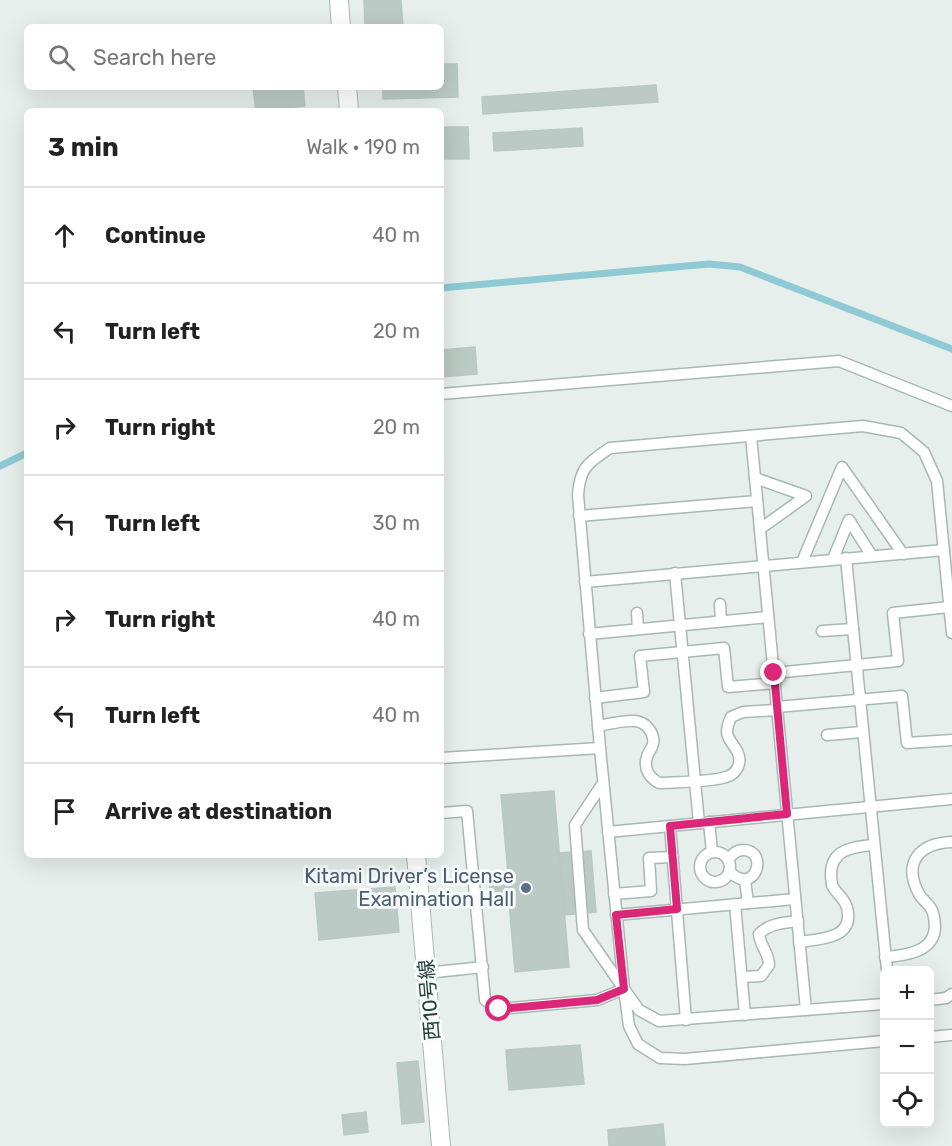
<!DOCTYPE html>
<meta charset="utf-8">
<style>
:root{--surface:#fff;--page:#f2f2f2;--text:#222;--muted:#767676;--line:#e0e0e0}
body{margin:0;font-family:Rubik,"Noto Sans JP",sans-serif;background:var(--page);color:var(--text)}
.controls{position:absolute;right:18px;bottom:18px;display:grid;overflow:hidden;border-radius:9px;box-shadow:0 6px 24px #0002}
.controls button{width:54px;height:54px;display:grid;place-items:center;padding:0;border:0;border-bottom:2px solid var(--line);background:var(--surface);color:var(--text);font:30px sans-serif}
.stop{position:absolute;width:18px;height:18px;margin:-14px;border:4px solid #db2777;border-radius:50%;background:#fff}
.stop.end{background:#db2777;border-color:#fff;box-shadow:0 2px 6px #0008}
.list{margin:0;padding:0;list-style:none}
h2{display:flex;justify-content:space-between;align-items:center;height:78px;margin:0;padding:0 24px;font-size:26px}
h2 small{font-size:20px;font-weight:400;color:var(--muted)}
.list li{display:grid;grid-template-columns:39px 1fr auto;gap:18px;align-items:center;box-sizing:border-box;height:96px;padding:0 24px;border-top:2px solid var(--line)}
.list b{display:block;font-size:22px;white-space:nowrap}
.list em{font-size:20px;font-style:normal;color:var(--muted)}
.icon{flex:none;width:33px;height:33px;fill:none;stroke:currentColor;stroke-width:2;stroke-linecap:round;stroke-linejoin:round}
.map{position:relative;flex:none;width:952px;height:1146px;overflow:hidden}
.search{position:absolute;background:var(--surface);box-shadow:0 6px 24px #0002;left:24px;top:24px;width:420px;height:66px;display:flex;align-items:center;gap:15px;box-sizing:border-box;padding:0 21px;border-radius:9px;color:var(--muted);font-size:22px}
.panel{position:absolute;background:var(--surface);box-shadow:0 6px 24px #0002;left:24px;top:108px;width:420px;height:750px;border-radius:9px}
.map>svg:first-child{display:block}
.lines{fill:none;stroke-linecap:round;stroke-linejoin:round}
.stream{stroke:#8ec9d4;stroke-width:7}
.building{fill:#bbcac4;stroke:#b8c9c2;stroke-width:1.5}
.service-casing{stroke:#a8b8b2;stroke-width:13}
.tertiary-casing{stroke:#a8b8b2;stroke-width:20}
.service{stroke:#fff;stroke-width:10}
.tertiary{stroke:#fff;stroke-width:18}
.route{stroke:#db2777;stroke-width:8}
.service-dot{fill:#5c6f8a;stroke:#f7fbf9;stroke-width:2}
.labels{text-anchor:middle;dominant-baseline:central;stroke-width:6;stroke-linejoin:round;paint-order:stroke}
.service-label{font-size:20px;fill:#4e5e75;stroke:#f7fbf9;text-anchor:end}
.street-label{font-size:20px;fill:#24423a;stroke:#f7fbf9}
</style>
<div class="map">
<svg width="952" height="1146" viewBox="0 0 952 1146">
<rect width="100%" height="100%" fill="#e6efeb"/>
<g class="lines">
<g class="stream">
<polyline points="441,288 709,264 740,267 952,349"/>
<polyline points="0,466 27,453"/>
</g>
</g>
<g class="building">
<polygon points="364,0 401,0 403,27 365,27"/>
<polygon points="441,64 457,64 458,97 383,99 383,87 441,87"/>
<polygon points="656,85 658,102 483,114 482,97"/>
<polygon points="253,87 303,87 305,106 256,111"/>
<polygon points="441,127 468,127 469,159 441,159"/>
<polygon points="582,128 583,146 494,151 493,133"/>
<polygon points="475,347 477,374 441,377 441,350"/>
<polygon points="554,791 569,967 515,972 509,902 491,904 489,875 508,873 501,795"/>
<polygon points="591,851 596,912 565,915 559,853"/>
<polygon points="395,887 399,932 319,940 315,893"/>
<polygon points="580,1045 584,1084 509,1090 506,1050"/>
<polygon points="418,1061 424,1122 402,1124 397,1063"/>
<polygon points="366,1112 368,1132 344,1135 342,1115"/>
<polygon points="663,1124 665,1146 609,1146 608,1130"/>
</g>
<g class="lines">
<g class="service-casing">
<g id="service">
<polyline points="441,394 839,361 952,406"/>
<polyline points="751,436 806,1010"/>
<polyline points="755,478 806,496 760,529"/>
<polyline points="579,516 757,501"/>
<polyline points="846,558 887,970"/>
<polyline points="833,559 849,520 872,556"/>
<polyline points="802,562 842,467 903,554"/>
<polyline points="675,573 699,823"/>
<polyline points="585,582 944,550"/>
<polyline points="720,604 721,621"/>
<polyline points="637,613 638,629"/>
<polyline points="822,631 853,629"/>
<polyline points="589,634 768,617"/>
<polyline points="774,673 898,661 893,613 949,607"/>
<polyline points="595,698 644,692 640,656 724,648 728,687 775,683"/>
<polyline points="777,707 902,696 907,743 952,740"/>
<path d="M598 726C609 724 623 720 635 721 646 722 655 733 653 744 652 749 648 752 647 757 643 769 650 778 659 783 676 782 712 782 726 777 737 774 743 762 737 751 728 736 723 736 731 717L743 712 777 710"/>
<polyline points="827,735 862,732"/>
<polyline points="441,758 600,748"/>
<polyline points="603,783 575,825 583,930 624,989 629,1026 638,1044 660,1058 685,1059 884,1041"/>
<polyline points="441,813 467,811 485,1000 499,1009 597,1000 624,989"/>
<polyline points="709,822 712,852"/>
<polyline points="670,826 686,1020"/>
<polyline points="608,832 952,799"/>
<circle cx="715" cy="867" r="15"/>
<path d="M728 860C732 854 736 850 743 850 770 850 755 898 729 871"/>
<polyline points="745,880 748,903"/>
<polyline points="614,894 651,891 649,858 673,857"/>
<polyline points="735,904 745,1015"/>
<polyline points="616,915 795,899"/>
<path d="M799 942C820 939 855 939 847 908 845 898 835 893 832 885 832 884 831 877 831 876 830 849 853 847 873 845"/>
<path d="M885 957C913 955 943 949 933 913 931 905 923 901 919 894 902 862 920 843 952 842"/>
<polyline points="426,973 483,967"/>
<path d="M742 977 761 976 769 965C769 953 760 946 759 934 770 923 783 923 798 921"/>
<polyline points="930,1000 946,998 952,994"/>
<path d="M884 1004 659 1021 639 1010 624 989 600 748 578 495C580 467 588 463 610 448L863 426 901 433 924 452 937 481 952 633"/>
<polyline points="930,1037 952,1035"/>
</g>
</g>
<g class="tertiary-casing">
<g id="tertiary">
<polyline points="339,0 341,27"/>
<polyline points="347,87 349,111"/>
<polyline points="416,855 441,1146"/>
</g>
</g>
<use href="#service" class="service"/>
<use href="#tertiary" class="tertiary"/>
</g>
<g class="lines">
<polyline class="route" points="499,1009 597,1000 624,989 616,915 677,909 670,826 787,814 774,673"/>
</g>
<circle class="service-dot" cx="526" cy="888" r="6"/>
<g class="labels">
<g class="service-label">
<text x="514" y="876">Kitami Driver’s License<tspan x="514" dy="23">Examination Hall</tspan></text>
</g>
<g class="street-label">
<text transform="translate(429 1000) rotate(-95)">西10号線</text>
</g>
</g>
</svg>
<div class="controls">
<button>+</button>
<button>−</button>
<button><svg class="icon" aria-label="locate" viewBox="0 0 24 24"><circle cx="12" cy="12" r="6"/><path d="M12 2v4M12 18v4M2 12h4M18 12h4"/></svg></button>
</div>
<div class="stop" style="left:499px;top:1009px"></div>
<div class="stop end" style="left:774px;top:673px"></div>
<div class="search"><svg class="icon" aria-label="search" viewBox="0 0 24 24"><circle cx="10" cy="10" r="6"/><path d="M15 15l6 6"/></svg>Search here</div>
<section class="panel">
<h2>3 min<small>Walk · 190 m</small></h2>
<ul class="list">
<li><svg class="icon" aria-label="ahead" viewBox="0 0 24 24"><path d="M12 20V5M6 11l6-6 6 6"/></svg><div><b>Continue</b></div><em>40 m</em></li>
<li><svg class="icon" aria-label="left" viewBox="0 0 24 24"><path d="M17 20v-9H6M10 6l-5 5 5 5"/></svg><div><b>Turn left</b></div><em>20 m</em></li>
<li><svg class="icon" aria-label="right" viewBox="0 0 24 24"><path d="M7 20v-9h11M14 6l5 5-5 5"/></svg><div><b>Turn right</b></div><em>20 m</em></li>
<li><svg class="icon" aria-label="left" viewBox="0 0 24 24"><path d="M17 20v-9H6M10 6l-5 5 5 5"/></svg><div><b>Turn left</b></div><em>30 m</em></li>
<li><svg class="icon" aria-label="right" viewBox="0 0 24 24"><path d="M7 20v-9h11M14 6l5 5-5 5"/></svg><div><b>Turn right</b></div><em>40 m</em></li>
<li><svg class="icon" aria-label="left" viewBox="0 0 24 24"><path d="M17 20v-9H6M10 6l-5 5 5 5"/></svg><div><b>Turn left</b></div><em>40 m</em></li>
<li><svg class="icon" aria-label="arrive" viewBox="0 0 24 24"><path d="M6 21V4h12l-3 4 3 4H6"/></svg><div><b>Arrive at destination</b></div></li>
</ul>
</section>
</div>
